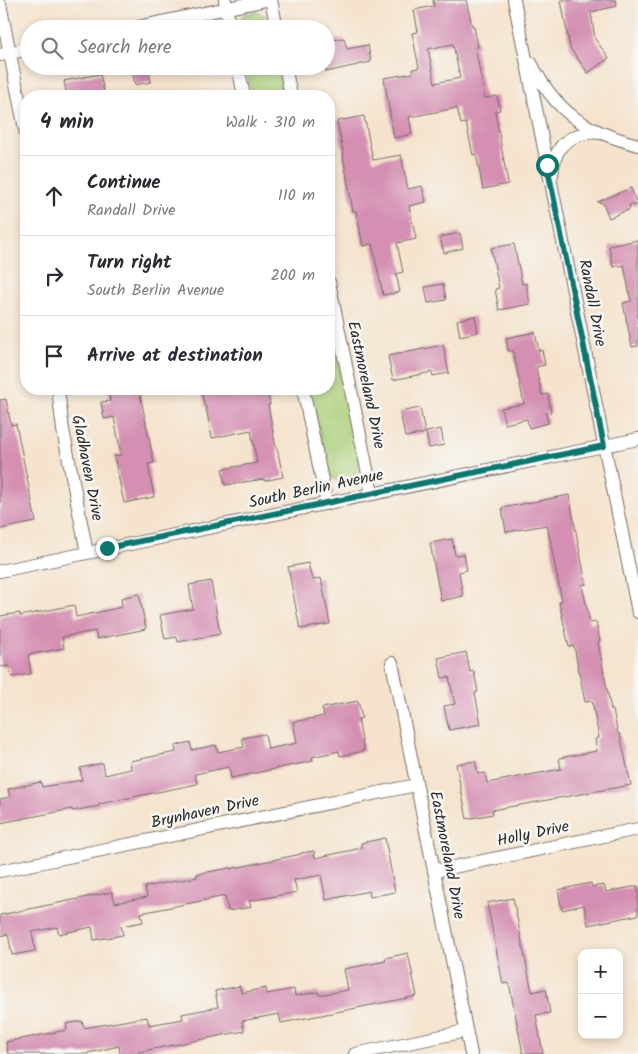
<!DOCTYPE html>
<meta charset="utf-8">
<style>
:root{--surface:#fff;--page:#f2f2f3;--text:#2b2b33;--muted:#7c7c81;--line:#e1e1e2}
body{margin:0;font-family:Kalam,sans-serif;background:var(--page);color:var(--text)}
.controls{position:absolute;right:15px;bottom:15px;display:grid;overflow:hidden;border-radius:10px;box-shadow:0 2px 8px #0003}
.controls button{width:45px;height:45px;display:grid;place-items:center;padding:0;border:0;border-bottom:1px solid var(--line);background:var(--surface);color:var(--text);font:25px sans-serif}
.stop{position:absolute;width:15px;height:15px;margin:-11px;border:4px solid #0f766e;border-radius:50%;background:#fff}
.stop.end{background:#0f766e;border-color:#fff;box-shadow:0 1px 5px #0008}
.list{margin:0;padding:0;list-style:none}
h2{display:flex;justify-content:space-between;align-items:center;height:65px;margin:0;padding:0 20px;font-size:21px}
h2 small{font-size:16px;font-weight:400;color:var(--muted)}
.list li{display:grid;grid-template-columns:32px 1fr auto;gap:15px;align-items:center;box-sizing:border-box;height:80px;padding:0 20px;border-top:1px solid var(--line)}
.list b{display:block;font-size:19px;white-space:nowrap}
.list p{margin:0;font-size:16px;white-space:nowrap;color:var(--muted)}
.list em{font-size:16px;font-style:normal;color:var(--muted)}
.icon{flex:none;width:28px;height:28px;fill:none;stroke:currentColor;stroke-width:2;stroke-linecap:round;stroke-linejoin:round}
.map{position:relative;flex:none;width:638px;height:1054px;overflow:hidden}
.search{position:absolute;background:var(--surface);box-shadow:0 2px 8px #0003;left:20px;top:20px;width:315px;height:55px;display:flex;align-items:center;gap:12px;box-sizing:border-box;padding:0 18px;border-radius:28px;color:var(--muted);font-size:19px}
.panel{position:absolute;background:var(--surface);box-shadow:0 2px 8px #0003;left:20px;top:90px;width:315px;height:305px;border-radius:20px}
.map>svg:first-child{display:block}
.green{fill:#abcf78;stroke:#6b7d52}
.building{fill:#d48fb2;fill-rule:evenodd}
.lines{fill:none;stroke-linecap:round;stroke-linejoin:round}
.minor-casing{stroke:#726b64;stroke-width:14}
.minor{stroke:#fff;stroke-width:12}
.route{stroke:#0f766e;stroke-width:6}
.labels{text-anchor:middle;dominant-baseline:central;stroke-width:5;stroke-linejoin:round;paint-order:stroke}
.street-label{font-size:16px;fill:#2b2b2b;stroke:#f6f6f2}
</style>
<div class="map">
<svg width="638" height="1054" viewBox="0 0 638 1054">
<rect width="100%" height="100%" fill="#f6f6f2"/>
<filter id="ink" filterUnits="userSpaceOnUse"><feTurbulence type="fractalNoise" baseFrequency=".02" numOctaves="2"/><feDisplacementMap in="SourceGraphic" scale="10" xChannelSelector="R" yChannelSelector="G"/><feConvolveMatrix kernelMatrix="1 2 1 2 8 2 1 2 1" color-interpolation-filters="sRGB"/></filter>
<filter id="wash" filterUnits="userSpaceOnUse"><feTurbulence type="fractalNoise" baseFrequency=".0096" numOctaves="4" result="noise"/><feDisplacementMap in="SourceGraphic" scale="20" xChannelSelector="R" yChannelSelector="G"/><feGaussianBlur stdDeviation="1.12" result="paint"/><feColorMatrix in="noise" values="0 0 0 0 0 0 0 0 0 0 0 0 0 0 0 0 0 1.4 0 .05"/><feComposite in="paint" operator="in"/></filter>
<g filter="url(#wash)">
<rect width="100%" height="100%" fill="#f5e3cd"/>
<g class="green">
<path d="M255 11C265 15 269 18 271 29H239L238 26 242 16Z"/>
<polygon points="246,66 278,66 285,96 252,96"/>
<path d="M329 315 359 464C358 467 358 470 357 472 353 483 338 485 331 476 329 473 328 471 327 468L311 389H329Z"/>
</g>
<g id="blocks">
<g class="building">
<path d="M433 0H466L472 26H474L478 47H475L485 98 497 96 500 110 495 111 508 184 483 189 476 154 473 155 466 123 461 124 457 108 409 117 412 134 394 138 384 78 413 73 412 69 419 68 412 33 418 32 414 10 434 6ZM453 44 460 78 435 83 428 49Z"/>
<polygon points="561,0 616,0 617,6 591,12 595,39 609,58 588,73 570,48"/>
<polygon points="344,38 347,49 368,45 371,62 326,72 326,41"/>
<polygon points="148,67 151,82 135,85 132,70"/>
<polygon points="100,74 105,96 67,96 64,81"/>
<polygon points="364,116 373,160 401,155 408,189 422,186 426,202 409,206 416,239 397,243 403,272 396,274 400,292 383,295 372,244 363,246 356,211 353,211 343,156 344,156 337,121"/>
<polygon points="631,188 637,205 629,205 630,209 609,218 603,203 597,202"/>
<polygon points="460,233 463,248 444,253 440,237"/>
<polygon points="638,240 638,346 632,347 623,303 631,301 624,265 613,267 609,246"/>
<polygon points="514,244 522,284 526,283 530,304 499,310 495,289 499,288 491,248"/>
<polygon points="443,284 446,300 428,303 425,287"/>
<polygon points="475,316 478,332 460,336 457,320"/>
<polygon points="535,332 539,351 542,350 545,365 536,367 542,395 548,394 551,412 546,413 548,423 529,428 527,419 505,424 501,408 524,404 513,351 508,351 506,338"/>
<polygon points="443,345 449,373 433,376 432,372 393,380 388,356"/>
<polygon points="108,389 139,389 154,463 148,464 154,497 124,503 114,456 121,455 114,417 104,419 101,402 110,401"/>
<polygon points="212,389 219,389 220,393 241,389 267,389 270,405 268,405 276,448 277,448 283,477 264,481 264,479 225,485 222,469 257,463 251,430 212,438 206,407 205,407 201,391"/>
<polygon points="6,399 11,425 16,424 36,522 0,529 0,400"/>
<polygon points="420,408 425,433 405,437 400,412"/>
<polygon points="441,429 444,445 429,448 426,432"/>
<polygon points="569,495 586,584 582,585 590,623 596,622 600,641 598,642 611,710 613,710 618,734 620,734 631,785 492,810 493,814 467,819 456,764 475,761 478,774 485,773 487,783 561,769 559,758 597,751 595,739 599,738 592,701 585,702 574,646 569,647 559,602 562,601 547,525 506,532 502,508"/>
<polygon points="452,539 455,555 464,554 467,570 459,572 463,596 441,601 430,543"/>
<polygon points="308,563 312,580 321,578 330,624 300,629 288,567"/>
<polygon points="211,581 220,634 178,642 177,637 165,639 160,615 193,609 189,585"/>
<polygon points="139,594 146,629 97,639 95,631 62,637 64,648 28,655 31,674 11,677 9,666 0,667 0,616 20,613 20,616 74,605 76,617 122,607 121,598"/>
<polygon points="466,652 470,672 474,671 478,692 475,693 481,724 449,730 444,706 455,704 449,677 442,678 438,658"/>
<polygon points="358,701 362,718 358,719 364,751 340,756 339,751 312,757 313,761 231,778 229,767 195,774 197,784 99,804 99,806 72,811 72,809 0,823 0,799 10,797 8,789 41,782 42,787 82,780 80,768 103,763 105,775 131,769 130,761 176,752 175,746 190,742 192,750 216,745 218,752 244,747 242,738 265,734 268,749 297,743 293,722 324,716 322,708"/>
<polygon points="385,838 395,892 370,897 369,891 326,900 321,875 294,880 297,892 249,901 251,907 228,911 225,896 141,913 143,922 121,926 123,935 94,940 92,927 59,934 57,927 32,932 35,951 12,955 8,934 0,936 0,915 112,892 115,903 147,897 145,887 197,877 197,874 230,868 230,869 301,854 301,853 314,851 315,858 362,848 361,843"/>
<polygon points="591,883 592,887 604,885 606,892 638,886 638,915 588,925 584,905 562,910 558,890"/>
<polygon points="513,898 532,992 546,989 550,1013 536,1015 543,1054 523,1054 509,983 503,984 487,903"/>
<polygon points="408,953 417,996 281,1023 279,1014 242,1021 244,1031 128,1054 120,1054 119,1046 88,1053 88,1054 8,1054 6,1042 67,1030 66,1024 82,1021 84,1028 147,1017 149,1025 183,1019 182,1014 218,1007 215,991 240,986 241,993 266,988 267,994 294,989 295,996 318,992 319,995 348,990 344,969 386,961 385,958"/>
</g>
</g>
</g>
<g filter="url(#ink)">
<use href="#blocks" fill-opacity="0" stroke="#726b64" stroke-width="1"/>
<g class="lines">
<g class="minor-casing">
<g id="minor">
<polyline points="225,0 230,29"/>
<polyline points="271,0 277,29"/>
<polyline points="514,0 638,612"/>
<polyline points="0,4 26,134"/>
<polyline points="128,29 266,0"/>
<polyline points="0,55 29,49"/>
<path d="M531 63C543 87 561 111 584 124 600 134 620 140 638 145"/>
<polyline points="238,66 244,96"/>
<polyline points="285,66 291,96"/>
<path d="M552 175C553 166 555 155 560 148 569 136 586 131 600 133"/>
<polyline points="329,282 372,494"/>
<polyline points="58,389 63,430 87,553"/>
<polyline points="303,389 327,504"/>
<polyline points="0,571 638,439"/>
<polyline points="392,663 471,1054"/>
<polyline points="0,871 416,785"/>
<polyline points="434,871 638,829"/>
<polyline points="355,1054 466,1031"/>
</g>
</g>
<use href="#minor" class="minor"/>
</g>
</g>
<g class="lines" filter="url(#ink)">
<polyline class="route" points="107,548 604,446 547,165"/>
</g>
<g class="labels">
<g class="street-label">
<text transform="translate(592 303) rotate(79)">Randall Drive</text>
<text transform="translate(366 385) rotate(78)">Eastmoreland Drive</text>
<text transform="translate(87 468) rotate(79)">Gladhaven Drive</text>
<text transform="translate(316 489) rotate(-12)">South Berlin Avenue</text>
<text transform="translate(205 812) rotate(-12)">Brynhaven Drive</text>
<text transform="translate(533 834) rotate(-12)">Holly Drive</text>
<text transform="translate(447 855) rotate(79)">Eastmoreland Drive</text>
</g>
</g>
</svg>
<div class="controls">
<button>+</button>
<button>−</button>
</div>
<div class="stop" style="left:547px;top:165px"></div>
<div class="stop end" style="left:107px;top:548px"></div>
<div class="search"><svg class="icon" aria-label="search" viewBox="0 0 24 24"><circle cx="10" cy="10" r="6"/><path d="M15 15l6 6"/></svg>Search here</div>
<section class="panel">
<h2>4 min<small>Walk · 310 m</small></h2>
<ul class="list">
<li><svg class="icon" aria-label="ahead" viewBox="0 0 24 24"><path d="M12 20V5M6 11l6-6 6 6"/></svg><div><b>Continue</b><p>Randall Drive</p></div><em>110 m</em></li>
<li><svg class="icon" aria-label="right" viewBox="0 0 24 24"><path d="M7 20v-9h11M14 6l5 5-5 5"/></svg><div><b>Turn right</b><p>South Berlin Avenue</p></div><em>200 m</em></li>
<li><svg class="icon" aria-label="arrive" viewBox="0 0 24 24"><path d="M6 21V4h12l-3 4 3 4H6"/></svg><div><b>Arrive at destination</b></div></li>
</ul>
</section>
</div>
